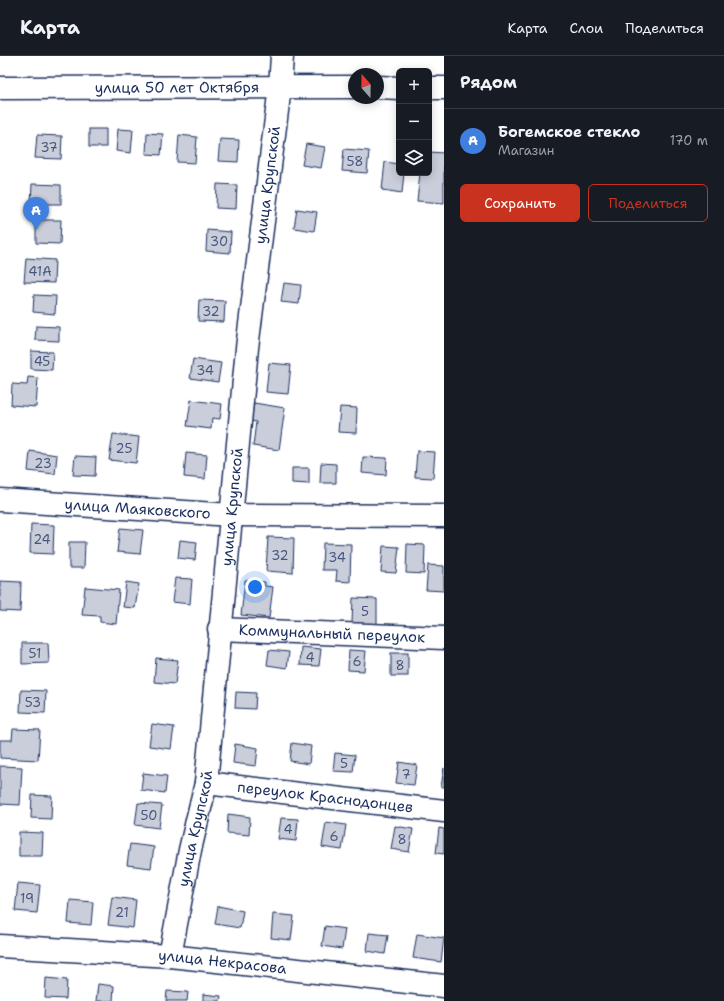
<!DOCTYPE html>
<html lang="ru">
<meta charset="utf-8">
<style>
:root{--surface:#171b24;--page:#20242c;--text:#f1f3f6;--muted:#9ea1a6;--line:#363941;--accent:#c8321e}
body{margin:0;font-family:"Shantell Sans",sans-serif;background:var(--page);color:var(--text)}
.controls{position:absolute;right:12px;top:12px;display:grid;overflow:hidden;border-radius:6px;box-shadow:0 2px 10px #0003}
.controls button{width:36px;height:36px;display:grid;place-items:center;padding:0;border:0;border-bottom:1px solid var(--line);background:var(--surface);color:var(--text);font:20px sans-serif}
.compass{position:absolute;left:348px;top:12px;width:36px;height:36px;border-radius:50%;background:var(--surface);box-shadow:0 2px 10px #0003;rotate:340deg}
.you{position:absolute;left:255px;top:531px;width:14px;height:14px;margin:-10px;border:3px solid #fff;border-radius:50%;background:#1a73e8;box-shadow:0 0 0 6px #1a73e833}
.badge{display:grid;place-items:center;width:26px;height:26px;border-radius:50%;background:var(--accent);color:#fff;font-size:13px;font-weight:700}
.pin{position:absolute;translate:-50% -33px;filter:drop-shadow(0 1px 2px #0008)}
.pin::after{content:'';position:absolute;top:21px;width:14px;height:12px;background:inherit;clip-path:polygon(0 0,100% 0,50% 100%)}
.list{margin:0;padding:0;list-style:none}
h2{display:flex;justify-content:space-between;align-items:center;height:52px;margin:0;padding:0 16px;font-size:17px}
h2 small{font-size:13px;font-weight:400;color:var(--muted)}
.list li{display:grid;grid-template-columns:26px 1fr auto;gap:12px;align-items:center;box-sizing:border-box;height:64px;padding:0 16px;border-top:1px solid var(--line)}
.list b{display:block;font-size:15px;white-space:nowrap}
.list p{margin:0;font-size:13px;white-space:nowrap;color:var(--muted)}
.list em{font-size:13px;font-style:normal;color:var(--muted)}
.actions{display:flex;gap:8px;padding:12px 16px}
.actions a{flex:1;padding:9px 0;border:1px solid var(--accent);border-radius:6px;text-align:center;font-size:14px;color:var(--accent)}
.actions .main{background:var(--accent);color:#fff}
.icon{flex:none;width:22px;height:22px;fill:none;stroke:currentColor;stroke-width:2;stroke-linecap:round;stroke-linejoin:round}
.map{position:relative;flex:none;width:444px;height:945px;overflow:hidden}
header{display:flex;align-items:center;gap:24px;box-sizing:border-box;height:56px;padding:0 20px;background:var(--surface);border-bottom:1px solid var(--line)}
header strong{font-size:19px}
nav{display:flex;gap:22px;margin-inline-start:auto;font-size:14px}
main{display:flex}
aside{flex:1;background:var(--surface)}
.map>svg:first-child{display:block}
.building{fill:#caceda;stroke:#1b2f5e}
.lines{fill:none;stroke-linecap:round;stroke-linejoin:round}
.minor-casing{stroke:#1b2f5e;stroke-width:25}
.major-casing{stroke:#1b2f5e;stroke-width:25}
.minor{stroke:#fff;stroke-width:22}
.major{stroke:#fff;stroke-width:22}
.labels{text-anchor:middle;dominant-baseline:central;stroke-width:3.5;stroke-linejoin:round;paint-order:stroke}
.number-label{font-size:13px;fill:#47577d}
.street-label{font-size:15px;fill:#1b2f5e;stroke:#fff}
</style>
<header>
<strong>Карта</strong>
<nav><a>Карта</a><a>Слои</a><a>Поделиться</a></nav>
</header>
<main>
<div class="map">
<svg width="444" height="945" viewBox="0 0 444 945">
<rect width="100%" height="100%" fill="#fff"/>
<filter id="ink" filterUnits="userSpaceOnUse"><feTurbulence type="fractalNoise" baseFrequency=".025" numOctaves="2"/><feDisplacementMap in="SourceGraphic" scale="8" xChannelSelector="R" yChannelSelector="G"/><feConvolveMatrix kernelMatrix="1 2 1 2 8 2 1 2 1" color-interpolation-filters="sRGB"/></filter>
<g filter="url(#ink)">
<g class="building">
<rect x="89" y="73" width="17" height="18"/>
<polygon points="118,73 133,74 131,97 116,95"/>
<polygon points="147,77 163,78 161,99 146,98"/>
<polygon points="37,79 62,80 61,103 35,102"/>
<polygon points="179,79 197,81 195,107 177,106"/>
<polygon points="220,83 239,84 238,106 218,105"/>
<polygon points="306,88 325,91 321,112 302,109"/>
<polygon points="344,93 369,95 367,117 342,115"/>
<polygon points="429,96 444,97 444,147 417,145 420,117 429,117"/>
<polygon points="385,106 399,108 399,117 404,117 402,137 382,134"/>
<polygon points="32,128 61,129 61,148 31,148"/>
<polygon points="217,128 237,129 236,153 216,152"/>
<polygon points="297,153 317,156 314,175 294,172"/>
<polygon points="36,164 61,164 60,188 36,187"/>
<polygon points="207,174 231,176 230,197 206,195"/>
<polygon points="26,202 55,204 54,227 24,226"/>
<polygon points="284,227 301,229 299,248 281,246"/>
<polygon points="34,239 56,240 55,258 33,256"/>
<polygon points="199,244 225,245 224,266 198,265"/>
<polygon points="36,270 59,271 59,285 35,284"/>
<polygon points="31,295 53,296 52,314 31,313"/>
<polygon points="193,303 221,307 218,326 190,322"/>
<polygon points="269,307 291,309 288,338 266,336"/>
<polygon points="28,321 38,322 36,351 11,349 12,328 27,329"/>
<polygon points="191,344 222,348 220,363 212,362 211,373 187,370"/>
<polygon points="254,347 285,352 279,394 253,390 256,366 251,365"/>
<polygon points="340,351 357,352 356,377 338,376"/>
<polygon points="113,378 139,381 136,407 109,404"/>
<polygon points="30,395 57,399 55,418 28,415"/>
<polygon points="417,395 435,396 433,422 415,421"/>
<polygon points="186,397 207,399 205,423 184,421"/>
<polygon points="75,400 96,401 95,420 73,419"/>
<polygon points="363,401 387,402 386,419 362,417"/>
<polygon points="321,407 336,408 336,427 320,427"/>
<polygon points="292,412 309,412 309,428 292,427"/>
<polygon points="31,468 54,469 53,498 30,497"/>
<polygon points="120,472 143,474 140,498 117,496"/>
<polygon points="268,481 294,482 293,517 266,515"/>
<polygon points="180,484 197,486 195,504 178,502"/>
<polygon points="69,486 85,486 84,512 69,512"/>
<polygon points="323,487 351,488 350,526 336,525 337,514 322,514"/>
<polygon points="407,488 425,489 424,518 406,517"/>
<polygon points="383,490 399,491 396,517 381,516"/>
<polygon points="428,509 444,510 444,535 426,534"/>
<polygon points="175,522 192,523 190,548 172,546"/>
<polygon points="245,524 265,526 265,530 273,531 269,562 241,559"/>
<polygon points="0,525 21,526 20,556 0,555"/>
<polygon points="126,526 139,528 135,552 123,551"/>
<polygon points="85,531 119,534 116,568 100,566 100,560 82,559"/>
<polygon points="353,542 377,543 377,568 352,567"/>
<polygon points="22,587 48,587 49,607 22,608"/>
<polygon points="301,591 321,593 319,610 300,609"/>
<polygon points="269,594 289,596 287,612 267,609"/>
<polygon points="349,594 366,595 364,615 348,614"/>
<rect x="391" y="597" width="17" height="23"/>
<polygon points="156,602 178,604 175,628 154,626"/>
<polygon points="21,634 46,635 45,657 20,656"/>
<polygon points="236,636 256,637 255,653 235,652"/>
<polygon points="152,668 174,671 171,693 149,690"/>
<polygon points="13,673 40,674 38,704 0,702 0,684 12,684"/>
<polygon points="292,687 311,690 309,708 290,705"/>
<polygon points="235,688 258,692 256,710 233,707"/>
<polygon points="335,697 355,699 353,716 333,715"/>
<polygon points="399,706 417,709 414,729 396,727"/>
<polygon points="0,710 22,711 20,749 0,748"/>
<polygon points="444,712 444,731 441,731"/>
<polygon points="143,717 167,720 165,737 141,734"/>
<polygon points="32,739 52,740 51,763 31,762"/>
<polygon points="138,747 162,749 159,772 135,769"/>
<polygon points="228,758 250,761 249,779 227,777"/>
<polygon points="281,762 298,763 296,785 278,783"/>
<polygon points="326,766 346,769 342,794 322,791"/>
<polygon points="395,770 413,773 409,796 391,793"/>
<polygon points="439,772 444,773 444,798 436,797"/>
<polygon points="19,776 43,777 42,800 19,800"/>
<polygon points="130,788 154,791 151,812 127,809"/>
<polygon points="18,827 40,829 37,857 15,855"/>
<polygon points="112,841 136,844 133,872 108,869"/>
<polygon points="70,844 93,846 91,869 68,867"/>
<polygon points="218,850 243,855 240,872 215,868"/>
<polygon points="273,858 294,860 291,884 271,882"/>
<polygon points="325,870 345,873 342,893 322,890"/>
<polygon points="369,877 388,879 385,898 367,895"/>
<polygon points="417,878 444,882 441,906 413,902"/>
<polygon points="46,922 67,924 66,943 45,942"/>
<polygon points="98,928 114,930 113,945 96,945"/>
<polygon points="167,935 188,936 187,945 166,945"/>
<polygon points="203,938 221,940 220,945 203,945"/>
</g>
<g class="lines">
<g class="minor-casing">
<g id="minor">
<path id="s1" d="M0 444 231 459 444 460"/>
<path id="s2" d="M219 573 444 582"/>
<path id="s3" d="M206 727 444 755"/>
<path id="s4" d="M0 890 170 900 444 930"/>
<path id="s5" d="M170 900 190 794 206 727 247 292 280 31 282 0"/>
</g>
</g>
<g class="major-casing">
<g id="major">
<polyline points="378,31 399,32"/>
<path id="s6" d="M0 32 354 31"/>
<polyline points="429,32 444,32"/>
</g>
</g>
<use href="#minor" class="minor"/>
<use href="#major" class="major"/>
</g>
</g>
<g class="labels">
<g class="number-label">
<text x="49" y="91">37</text>
<text x="355" y="105">58</text>
<text x="219" y="185">30</text>
<text x="40" y="215">41А</text>
<text x="211" y="255">32</text>
<text x="42" y="305">45</text>
<text x="205" y="314">34</text>
<text x="124" y="392">25</text>
<text x="43" y="407">23</text>
<text x="42" y="483">24</text>
<text x="280" y="499">32</text>
<text x="337" y="501">34</text>
<text x="365" y="555">5</text>
<text x="35" y="597">51</text>
<text x="310" y="601">4</text>
<text x="357" y="605">6</text>
<text x="400" y="609">8</text>
<text x="33" y="646">53</text>
<text x="344" y="707">5</text>
<text x="406" y="718">7</text>
<text x="149" y="759">50</text>
<text x="288" y="773">4</text>
<text x="334" y="780">6</text>
<text x="402" y="783">8</text>
<text x="27" y="842">19</text>
<text x="122" y="856">21</text>
</g>
<g class="street-label">
<text stroke="none"><textPath href="#s6" startOffset="177">улица 50 лет Октября</textPath></text>
<text stroke="none"><textPath href="#s5" startOffset="778">улица Крупской</textPath></text>
<text stroke="none"><textPath href="#s5" startOffset="454">улица Крупской</textPath></text>
<text stroke="none"><textPath href="#s1" startOffset="138">улица Маяковского</textPath></text>
<text stroke="none"><textPath href="#s2" startOffset="113">Коммунальный переулок</textPath></text>
<text stroke="none"><textPath href="#s3" startOffset="120">переулок Краснодонцев</textPath></text>
<text stroke="none"><textPath href="#s5" startOffset="130">улица Крупской</textPath></text>
<text stroke="none"><textPath href="#s4" startOffset="223">улица Некрасова</textPath></text>
</g>
</g>
</svg>
<div class="controls">
<button>+</button>
<button>−</button>
<button><svg class="icon" aria-label="layers" viewBox="0 0 24 24"><path d="M12 4l9 5-9 5-9-5zM3 14l9 5 9-5"/></svg></button>
</div>
<svg class="compass" viewBox="-18 -18 36 36"><path d="M0-13l5 13h-10z" fill="#e53935"/><path d="M0 13l5-13h-10z" fill="#9ea1a6"/></svg>
<div class="you"></div>
<div class="pin badge" style="left:36px;top:174px;background:#3f7fe0">A</div>
</div>
<aside>
<h2>Рядом<small></small></h2>
<ul class="list">
<li><span class="badge" style="background:#3f7fe0">A</span><div><b>Богемское стекло</b><p>Магазин</p></div><em>170 m</em></li>
</ul>
<div class="actions"><a class="main">Сохранить</a><a>Поделиться</a></div>
</aside>
</main>
